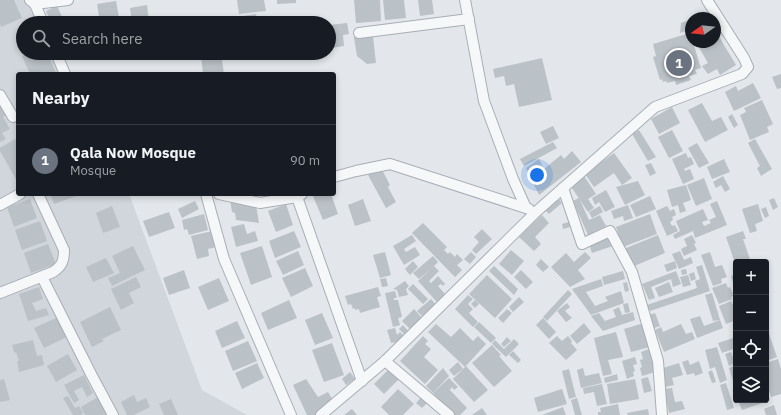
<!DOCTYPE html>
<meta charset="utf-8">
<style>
:root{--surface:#171b24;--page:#20242c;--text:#f1f3f6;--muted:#9ea1a6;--line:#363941;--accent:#db2777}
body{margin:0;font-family:"IBM Plex Sans",sans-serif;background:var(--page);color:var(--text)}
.controls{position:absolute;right:12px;bottom:12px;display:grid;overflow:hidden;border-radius:4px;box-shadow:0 2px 6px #0003}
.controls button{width:36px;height:36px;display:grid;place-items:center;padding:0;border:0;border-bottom:1px solid var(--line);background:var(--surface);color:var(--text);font:20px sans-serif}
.compass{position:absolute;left:685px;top:12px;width:36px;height:36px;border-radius:50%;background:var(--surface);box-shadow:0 2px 6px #0003;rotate:256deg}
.you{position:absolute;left:537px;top:175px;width:14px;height:14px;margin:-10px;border:3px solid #fff;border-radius:50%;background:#1a73e8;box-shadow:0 0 0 6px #1a73e833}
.badge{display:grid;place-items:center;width:26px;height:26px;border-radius:50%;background:var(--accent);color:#fff;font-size:13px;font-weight:700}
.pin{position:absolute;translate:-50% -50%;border:2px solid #fff;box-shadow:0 1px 4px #0006}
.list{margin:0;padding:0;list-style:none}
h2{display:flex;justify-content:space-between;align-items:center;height:52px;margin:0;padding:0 16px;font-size:17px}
h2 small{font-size:13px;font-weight:400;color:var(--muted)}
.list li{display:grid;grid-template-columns:26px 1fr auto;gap:12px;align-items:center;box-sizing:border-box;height:72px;padding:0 16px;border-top:1px solid var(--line)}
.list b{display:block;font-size:15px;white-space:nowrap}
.list p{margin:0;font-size:13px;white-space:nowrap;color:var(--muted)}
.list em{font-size:13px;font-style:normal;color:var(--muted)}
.icon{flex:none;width:22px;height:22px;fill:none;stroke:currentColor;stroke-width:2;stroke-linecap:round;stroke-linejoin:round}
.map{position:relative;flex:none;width:781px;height:415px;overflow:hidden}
.search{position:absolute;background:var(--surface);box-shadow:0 2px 6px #0003;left:16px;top:16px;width:320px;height:44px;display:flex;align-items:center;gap:10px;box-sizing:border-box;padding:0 14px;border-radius:22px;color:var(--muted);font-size:15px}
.panel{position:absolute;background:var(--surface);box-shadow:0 2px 6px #0003;left:16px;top:72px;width:320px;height:124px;border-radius:4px}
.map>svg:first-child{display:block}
.built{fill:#d1d6dc}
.building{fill:#bac1c7}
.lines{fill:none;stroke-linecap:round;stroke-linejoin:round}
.street-casing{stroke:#a8aeb5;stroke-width:12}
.street{stroke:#f6f7f9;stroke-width:10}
</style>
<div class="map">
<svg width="781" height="415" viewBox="0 0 781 415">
<rect width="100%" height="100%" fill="#e3e7eb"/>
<polygon class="built" points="0,0 34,0 45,23 23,23 23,53 61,53 72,74 18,74 18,194 129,194 202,390 247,415 0,415"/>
<g class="building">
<polygon points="0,0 14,0 22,18 1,27 0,24"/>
<polygon points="237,0 264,0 266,11 239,14"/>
<polygon points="277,0 296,0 296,3 277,4"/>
<polygon points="354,0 380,0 381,21 356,23"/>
<polygon points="383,0 404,0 406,18 385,20"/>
<polygon points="418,0 432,0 434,14 420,16"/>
<polygon points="116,1 120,23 100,23 97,4"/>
<polygon points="147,5 149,22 132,23 130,8"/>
<polygon points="57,6 65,23 51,23 46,11"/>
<polygon points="706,13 710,18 694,18"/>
<polygon points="256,14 257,23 237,23 236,17"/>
<polygon points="196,19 197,23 176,23 176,22"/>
<polygon points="309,19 309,23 280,23 279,22"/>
<polygon points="691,19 691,29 680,33 681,23"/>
<polygon points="347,23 349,34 343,35 344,46 332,48 331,44 329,44 329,25"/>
<polygon points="715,30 736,65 720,75 717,69 708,74 702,66 708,63 696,42 715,42"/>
<polygon points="690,33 691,42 693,42 701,68 695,70 697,74 689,76 691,80 676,85 675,81 667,83 666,81 663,82 662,79 660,80 653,57 656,56 653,44"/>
<polygon points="373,36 376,63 367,64 357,56 354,37"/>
<polygon points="23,38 23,53 21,53 16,41"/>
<polygon points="29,53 36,53 37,56 47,53 56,73 30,74 22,56"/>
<polygon points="221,53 224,74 203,74 201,56"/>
<polygon points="542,58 552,100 519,107 514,84 506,86 504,76 495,78 493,69"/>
<polygon points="781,74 781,88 777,89 772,77"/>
<polygon points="753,83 761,98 734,111 725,92 736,86 738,91"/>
<polygon points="762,100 773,124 767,127 769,132 750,140 740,115 746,112 744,108"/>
<polygon points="702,103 712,121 721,117 728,130 705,142 688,110"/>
<polygon points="0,105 1,105 7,115 3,117 10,129 2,133 6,139 0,142"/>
<polygon points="672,107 680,123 659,134 651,119"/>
<polygon points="732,114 738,125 734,128 728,117"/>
<polygon points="553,126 559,138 546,144 540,132"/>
<polygon points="639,130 656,157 648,161 632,134"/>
<polygon points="672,130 683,151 669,158 658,137"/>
<polygon points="15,139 18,144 18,183 0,151 0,148"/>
<polygon points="755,139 772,169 761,176 757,168 760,166 748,143"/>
<polygon points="553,142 557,148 524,166 520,159"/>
<polygon points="697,143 709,163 699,168 688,148"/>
<polygon points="572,151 581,162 539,195 526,168 539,159 544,169 561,155 564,159"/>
<polygon points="614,153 632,178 622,185 614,173 594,187 585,174"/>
<polygon points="686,153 688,158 691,157 694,164 684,169 685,171 690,169 694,179 683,184 672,159"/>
<polygon points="724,159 730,172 712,179 707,167"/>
<polygon points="651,163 656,173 650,176 645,165"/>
<polygon points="381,168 390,185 388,187 396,202 386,208 368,175"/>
<polygon points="584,176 596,194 588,199 594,208 588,212 570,185"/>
<polygon points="723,176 730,189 725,192 721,185 716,188 713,182"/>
<polygon points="704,178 712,199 696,206 687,185"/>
<polygon points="638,181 645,195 625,205 616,187"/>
<polygon points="686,185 691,200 683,203 686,211 680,213 678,205 672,207 667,190"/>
<polygon points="606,190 615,207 605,212 599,202 595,205 592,198"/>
<polygon points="50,194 82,194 54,204"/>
<polygon points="318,194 331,194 338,214 323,220 313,196"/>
<polygon points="650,196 656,209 636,217 630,205"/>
<polygon points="557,197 562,203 549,214 544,209"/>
<polygon points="579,198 589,220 600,215 606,226 588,235 573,201"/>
<polygon points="774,198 778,207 773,210 769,200"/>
<polygon points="30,199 37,218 14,227 7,207"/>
<polygon points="363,199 371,221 355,226 348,205"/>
<polygon points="230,200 256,205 259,223 236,220 235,213 232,212"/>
<polygon points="195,201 199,209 182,218 178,209"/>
<polygon points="717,201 727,225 695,238 693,231 675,239 673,235 680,231 676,221 703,209 708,220 702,222 704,226 711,223 709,220 716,217 710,204"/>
<polygon points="286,204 293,225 276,232 268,211"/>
<polygon points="758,204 763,221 755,224 757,231 750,233 742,209"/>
<polygon points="628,205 633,218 624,221 623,216 614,219 611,211"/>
<polygon points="112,206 120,227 103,233 96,213"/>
<polygon points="600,206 603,212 592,218 589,212"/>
<polygon points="667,206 670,211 674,209 676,215 672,217 673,220 670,222 672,226 675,225 678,231 667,236 656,211"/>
<polygon points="766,207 769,216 765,218 761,209"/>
<polygon points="169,212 175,228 149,237 143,221"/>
<polygon points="204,214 208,230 189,235 187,229 184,230 182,220"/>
<polygon points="650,214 657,234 623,247 616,227"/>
<polygon points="542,215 549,223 535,237 541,244 534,251 519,237"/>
<polygon points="40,221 47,241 22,250 15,230"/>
<polygon points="569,222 570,227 563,229 562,224"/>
<polygon points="423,223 447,247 444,250 448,254 450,252 455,257 457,254 463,260 457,265 462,270 455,277 412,233"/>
<polygon points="244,224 247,234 255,231 258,241 236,247 231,227"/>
<polygon points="482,229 492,239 476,254 472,250 479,242 474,237"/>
<polygon points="212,231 216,247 208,249 209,256 197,259 191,236"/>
<polygon points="294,231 301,247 275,258 269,241"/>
<polygon points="743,231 746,239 743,239 751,262 736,262 736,266 726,237"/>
<polygon points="412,235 416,241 404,249 406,252 415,247 420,255 404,265 393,246"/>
<polygon points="658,235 665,253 632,267 624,249"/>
<polygon points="692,235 696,243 694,244 697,250 684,256 681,249 687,246 684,239"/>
<polygon points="610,237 613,246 592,253 589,244"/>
<polygon points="48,244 56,264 31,273 24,253"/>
<polygon points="133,246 145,270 112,286 108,278 120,273 112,256"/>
<polygon points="262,246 272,277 251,285 240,253"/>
<polygon points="511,250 524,261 512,275 499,264"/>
<polygon points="298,251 304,265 283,275 276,261"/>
<polygon points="680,251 684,260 691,257 693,263 679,269 672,254"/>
<polygon points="385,252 391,275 380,278 373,255"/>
<polygon points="471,252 476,257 470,264 464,259"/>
<polygon points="585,252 591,258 578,270 585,279 570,287 551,267 566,253 574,262"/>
<polygon points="710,252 715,267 722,265 727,277 721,279 722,283 713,286 701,255"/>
<polygon points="433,256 438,262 434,266 439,271 429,281 431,283 438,276 445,284 443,286 441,284 438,286 445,294 437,302 418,281 431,269 419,279 413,273"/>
<polygon points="106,258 114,273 93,282 86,267"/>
<polygon points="541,259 549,267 543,272 536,265"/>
<polygon points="413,261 418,267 410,275 405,269"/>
<polygon points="675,261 677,268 667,272 664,265"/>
<polygon points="702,265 710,291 650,311 647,305 697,288 695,281 700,279 696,267"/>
<polygon points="494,266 518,289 514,295 489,271"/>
<polygon points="305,268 313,286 291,297 282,278"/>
<polygon points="686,269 687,274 682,275 681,270"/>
<polygon points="184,270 190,288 169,295 163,278"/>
<polygon points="521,270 533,282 526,289 514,277"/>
<polygon points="623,271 625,279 604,285 602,277"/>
<polygon points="676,271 681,284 673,287 671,279 651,287 655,298 649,300 642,284"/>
<polygon points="694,272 696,279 691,281 689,274"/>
<polygon points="736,274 736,281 733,282 731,276"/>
<polygon points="487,275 512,299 495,318 469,294"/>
<polygon points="688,275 691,285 683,287 680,277"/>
<polygon points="136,277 141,287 129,293 134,303 121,310 111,289"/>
<polygon points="219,278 229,301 208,310 198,287"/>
<polygon points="386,278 388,286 382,287 380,279"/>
<polygon points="601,279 603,286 586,292 595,306 608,301 605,297 621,291 624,303 591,315 572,289"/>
<polygon points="405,281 409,286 406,289 408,295 399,297 397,290 393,289"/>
<polygon points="627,282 629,291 625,292 623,283"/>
<polygon points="669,282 673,292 659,297 655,288"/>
<polygon points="726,283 728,288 730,287 734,296 731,297 732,299 719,304 712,288"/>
<polygon points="413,284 428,299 423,304 408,289"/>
<polygon points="39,287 43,299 32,303 36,311 46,308 49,315 28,321 19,294"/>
<polygon points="378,287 381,296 377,297 380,307 360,313 359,309 355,310 355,308 353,309 351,304 348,305 345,296"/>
<polygon points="568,290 572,294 547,321 543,317"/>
<polygon points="395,291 397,298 394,298 394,300 398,300 402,317 398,318 400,325 393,327 385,293"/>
<polygon points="712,293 720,320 713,321 705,295"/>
<polygon points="468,295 473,299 468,304 473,309 469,313 478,322 473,327 455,309"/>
<polygon points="519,297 524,302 513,312 509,307"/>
<polygon points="431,299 437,306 424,318 417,311"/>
<polygon points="289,300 297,318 268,330 261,313"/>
<polygon points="475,300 479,304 475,308 471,304"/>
<polygon points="731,301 732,304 736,302 736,320 726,324 719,306"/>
<polygon points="567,303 570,307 565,311 572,318 566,322 557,311"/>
<polygon points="628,303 630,312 625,313 623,304"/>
<polygon points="110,307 121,330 102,339 104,341 92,347 80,322"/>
<polygon points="619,307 622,315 633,312 635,320 603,331 591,316 599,313 605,321 616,317 613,310"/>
<polygon points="414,309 423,319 411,330 402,321"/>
<polygon points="507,309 512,313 503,323 498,318"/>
<polygon points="322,313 333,338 315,345 305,320"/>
<polygon points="655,313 660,326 654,328 649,315"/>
<polygon points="700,316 704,326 720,320 723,328 697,338 690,319"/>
<polygon points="58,317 67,337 44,348 34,328"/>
<polygon points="543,318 556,332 549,339 536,325"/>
<polygon points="237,321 245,338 222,348 215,331"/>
<polygon points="479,322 496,338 491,343 474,327"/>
<polygon points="584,323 591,332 577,344 570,336"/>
<polygon points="644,323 650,347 631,352 624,329"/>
<polygon points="436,324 451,337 460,328 473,341 478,336 486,344 465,367 428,332"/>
<polygon points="681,324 686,334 692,332 695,339 664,352 655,330 661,327 663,332"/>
<polygon points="403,325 408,331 404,334 399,329"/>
<polygon points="395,328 397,335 400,332 404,336 397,342 391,343 387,330"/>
<polygon points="766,331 768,331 777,357 766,361"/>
<polygon points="616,332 623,357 608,360 612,374 603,376 594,338"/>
<polygon points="423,336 428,341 425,344 431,349 424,357 438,370 425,384 400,361"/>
<polygon points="557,336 562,341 568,336 572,341 571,343 577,350 566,360 549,343"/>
<polygon points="507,337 511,341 504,347 501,344"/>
<polygon points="736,337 736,348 722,353 718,343"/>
<polygon points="514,339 519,344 506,357 492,344 495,340 504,349"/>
<polygon points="33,340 37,356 42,355 44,365 19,372 17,361 19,361 16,352 14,353 12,345"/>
<polygon points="248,341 257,361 233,371 225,351"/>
<polygon points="332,343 344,375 324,382 312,350"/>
<polygon points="492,345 501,355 499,356 512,371 494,387 472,363"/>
<polygon points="717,347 727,380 720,383 715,367 710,369 705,350"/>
<polygon points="649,349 655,372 642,376 640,368 642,367 640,360 643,359 641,352"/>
<polygon points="513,351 521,360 518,363 509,355"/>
<polygon points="731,352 735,363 729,366 725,354"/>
<polygon points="68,354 77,370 56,382 47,366"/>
<polygon points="635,357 637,364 633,365 635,371 633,372 634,376 627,379 622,361"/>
<polygon points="778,359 781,369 781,394 771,397 766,381 766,363"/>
<polygon points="688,360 690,365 699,361 703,373 695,376 694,373 687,375 682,362"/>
<polygon points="458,362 463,369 454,376 449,370"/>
<polygon points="257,363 264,378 242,389 235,373"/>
<polygon points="679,363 683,375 672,378 674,385 665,387 660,369"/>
<polygon points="736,365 736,383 734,384 729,368"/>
<polygon points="466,366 488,390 474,402 453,379"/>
<polygon points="443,368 449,376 433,393 426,386"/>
<polygon points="583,368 585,376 599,373 602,383 581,388 577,370"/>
<polygon points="389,369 399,379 384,394 374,384"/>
<polygon points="569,369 576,397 569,399 562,371"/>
<polygon points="712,370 716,382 712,383 708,372"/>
<polygon points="350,372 355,379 346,385 342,379"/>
<polygon points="617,374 618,380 605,383 604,378"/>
<polygon points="84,375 93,393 87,397 82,387 74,391 79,400 74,403 64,385"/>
<polygon points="648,377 652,391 644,393 641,379"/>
<polygon points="449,378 458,387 454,390 452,387 450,390 467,408 460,415 453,415 433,393"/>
<polygon points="4,379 10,400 0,402 0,380"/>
<polygon points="306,379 318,397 328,392 333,400 315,415 307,415 293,385"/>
<polygon points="635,379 639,399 610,404 607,384"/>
<polygon points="726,383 734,408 727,410 720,385"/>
<polygon points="602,384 607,404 597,406 594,392 584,394 583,388"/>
<polygon points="672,388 675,402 682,401 685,409 669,413 664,389"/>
<polygon points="398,389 414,404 403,415 389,415 381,407"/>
<polygon points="562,389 567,404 538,412 534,398"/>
<polygon points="766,389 770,400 742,410 738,400 766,400"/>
<polygon points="134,395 137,402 146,398 150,407 134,415 127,415 121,402"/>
<polygon points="68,396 75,408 79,406 83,413 81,415 73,415 63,398"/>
<polygon points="422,396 428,402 422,408 416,403"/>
<polygon points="98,397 108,415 85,415 81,407"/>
<polygon points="577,398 582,415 575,415 571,400"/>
<polygon points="171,399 178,415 164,415 159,404"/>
<polygon points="618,404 620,415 598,415 598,412 601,412 600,408"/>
<polygon points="774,405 777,415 766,415 764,409"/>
<polygon points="563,407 566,415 542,415"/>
<polygon points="482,408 487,415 472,415"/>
<polygon points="352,409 357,415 344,415"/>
<polygon points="648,409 649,415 628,415 627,413"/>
</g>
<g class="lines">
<g class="street-casing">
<g id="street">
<polyline points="30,0 35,4 68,0"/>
<polyline points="465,0 484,101 513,179 526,208"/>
<polyline points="35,4 43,23"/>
<polyline points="359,33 469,19"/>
<polyline points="56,53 65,74"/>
<polyline points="0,95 13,117"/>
<polyline points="334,177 356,171 390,164 529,209"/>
<polyline points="563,188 582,244 610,231 632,272 658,361 662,415"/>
<polyline points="206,194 224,259 291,415"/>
<polyline points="219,194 260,203 297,197 302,194"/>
<polyline points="297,197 362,381"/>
<polyline points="0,205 20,194"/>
<polyline points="42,277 91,374 113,415"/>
<path d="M0 293 53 272C62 266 64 261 64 250L38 194"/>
<polyline points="385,361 449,415"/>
<polyline points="321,415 385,361 537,211 655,107 742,74 748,67 744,58 707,0"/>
</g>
</g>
<use href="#street" class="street"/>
</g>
</svg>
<div class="controls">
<button>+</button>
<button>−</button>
<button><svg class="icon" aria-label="locate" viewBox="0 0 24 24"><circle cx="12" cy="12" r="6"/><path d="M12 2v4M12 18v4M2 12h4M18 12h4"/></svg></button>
<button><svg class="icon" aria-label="layers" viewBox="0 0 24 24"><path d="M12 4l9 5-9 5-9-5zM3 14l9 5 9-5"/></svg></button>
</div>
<svg class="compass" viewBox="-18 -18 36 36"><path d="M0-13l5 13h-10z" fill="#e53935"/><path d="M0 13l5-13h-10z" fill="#9ea1a6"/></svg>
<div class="you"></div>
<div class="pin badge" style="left:679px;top:63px;background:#6b7280">1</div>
<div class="search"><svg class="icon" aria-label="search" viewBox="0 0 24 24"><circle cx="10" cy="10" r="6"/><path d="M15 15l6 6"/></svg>Search here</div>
<section class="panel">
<h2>Nearby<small></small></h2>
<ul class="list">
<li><span class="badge" style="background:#6b7280">1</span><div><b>Qala Now Mosque</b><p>Mosque</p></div><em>90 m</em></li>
</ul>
</section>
</div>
